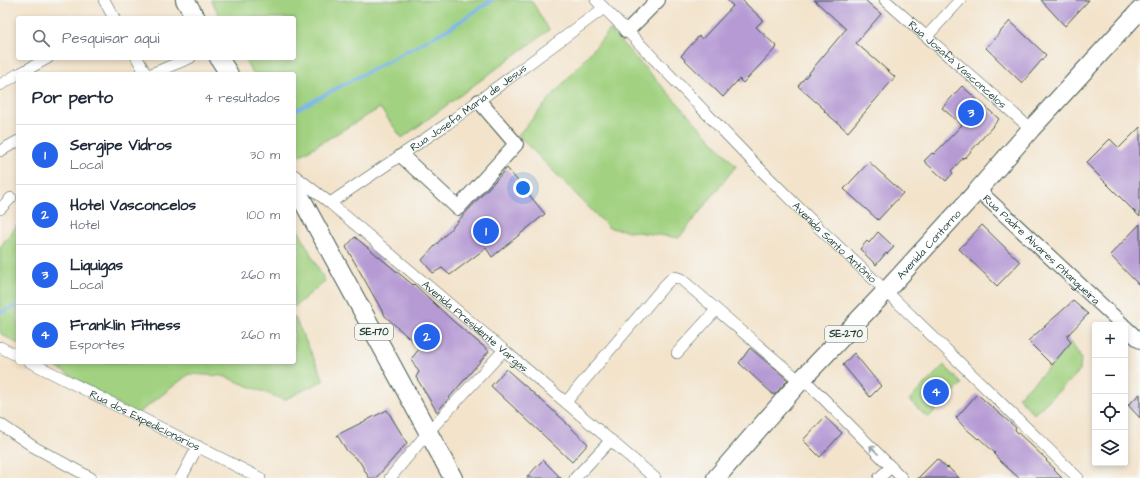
<!DOCTYPE html>
<html lang="pt">
<meta charset="utf-8">
<style>
:root{--surface:#fff;--page:#f6f6f7;--text:#1f2937;--muted:#747a83;--line:#e0e1e3;--accent:#2563eb}
body{margin:0;font-family:"Architects Daughter",sans-serif;background:var(--page);color:var(--text)}
.controls{position:absolute;right:12px;bottom:12px;display:grid;overflow:hidden;border-radius:4px;box-shadow:0 2px 6px #0003}
.controls button{width:36px;height:36px;display:grid;place-items:center;padding:0;border:0;border-bottom:1px solid var(--line);background:var(--surface);color:var(--text);font:20px sans-serif}
.you{position:absolute;left:523px;top:188px;width:14px;height:14px;margin:-10px;border:3px solid #fff;border-radius:50%;background:#1a73e8;box-shadow:0 0 0 6px #1a73e833}
.badge{display:grid;place-items:center;width:26px;height:26px;border-radius:50%;background:var(--accent);color:#fff;font-size:13px;font-weight:700}
.pin{position:absolute;translate:-50% -50%;border:2px solid #fff;box-shadow:0 1px 4px #0006}
.list{margin:0;padding:0;list-style:none}
h2{display:flex;justify-content:space-between;align-items:center;height:52px;margin:0;padding:0 16px;font-size:17px}
h2 small{font-size:13px;font-weight:400;color:var(--muted)}
.list li{display:grid;grid-template-columns:26px 1fr auto;gap:12px;align-items:center;box-sizing:border-box;height:60px;padding:0 16px;border-top:1px solid var(--line)}
.list b{display:block;font-size:15px;white-space:nowrap}
.list p{margin:0;font-size:13px;white-space:nowrap;color:var(--muted)}
.list em{font-size:13px;font-style:normal;color:var(--muted)}
.icon{flex:none;width:22px;height:22px;fill:none;stroke:currentColor;stroke-width:2;stroke-linecap:round;stroke-linejoin:round}
.map{position:relative;flex:none;width:1140px;height:478px;overflow:hidden}
.search{position:absolute;background:var(--surface);box-shadow:0 2px 6px #0003;left:16px;top:16px;width:280px;height:44px;display:flex;align-items:center;gap:10px;box-sizing:border-box;padding:0 14px;border-radius:4px;color:var(--muted);font-size:15px}
.panel{position:absolute;background:var(--surface);box-shadow:0 2px 6px #0003;left:16px;top:72px;width:280px;height:292px;border-radius:4px}
.map>svg:first-child{display:block}
.green{fill:#a2d281;stroke:#60885a}
.lines{fill:none;stroke-linecap:round;stroke-linejoin:round}
.stream{stroke:#7cb7ee;stroke-width:3.5}
.building{fill:#b59ad4}
.minor-casing{stroke:#3f564b;stroke-width:12}
.tertiary-casing{stroke:#3f564b;stroke-width:16}
.primary-casing{stroke:#3f564b;stroke-width:20}
.minor{stroke:#fff;stroke-width:11}
.tertiary{stroke:#fff;stroke-width:14}
.primary{stroke:#fff;stroke-width:18}
.oneway{stroke:#8f9e9a}
.labels{text-anchor:middle;dominant-baseline:central;stroke-width:3.5;stroke-linejoin:round;paint-order:stroke}
.shield{fill:#f6f6f2;stroke:#60746d;stroke-width:1}
.shield-label{font-size:10px;font-weight:bold;fill:#1f3d34}
.street-label{font-size:11px;fill:#1f3d34;stroke:#f6f6f2}
</style>
<div class="map">
<svg width="1140" height="478" viewBox="0 0 1140 478">
<rect width="100%" height="100%" fill="#f6f6f2"/>
<filter id="ink" filterUnits="userSpaceOnUse"><feTurbulence type="fractalNoise" baseFrequency=".025" numOctaves="2"/><feDisplacementMap in="SourceGraphic" scale="8" xChannelSelector="R" yChannelSelector="G"/><feConvolveMatrix kernelMatrix="1 2 1 2 8 2 1 2 1" color-interpolation-filters="sRGB"/></filter>
<filter id="wash" filterUnits="userSpaceOnUse"><feTurbulence type="fractalNoise" baseFrequency=".012" numOctaves="4" result="noise"/><feDisplacementMap in="SourceGraphic" scale="16" xChannelSelector="R" yChannelSelector="G"/><feGaussianBlur stdDeviation="0.9" result="paint"/><feColorMatrix in="noise" values="0 0 0 0 0 0 0 0 0 0 0 0 0 0 0 0 0 1.4 0 .05"/><feComposite in="paint" operator="in"/></filter>
<g filter="url(#wash)">
<rect width="100%" height="100%" fill="#f3e3cb"/>
<g class="green">
<polygon points="211,0 531,0 549,30 402,138 380,108 299,156 294,146 294,74 253,74 244,58 294,58 294,18 221,18"/>
<polygon points="610,30 736,166 679,238 609,228 518,135"/>
<polygon points="294,222 325,281 294,307"/>
<polygon points="18,224 18,344 0,333 0,247"/>
<polygon points="294,316 324,380 284,400 223,376 189,374 136,415 48,362 294,362"/>
<polygon points="1071,342 1081,358 1080,371 1034,414 1018,397 1052,365"/>
<polygon points="944,365 962,384 928,418 909,400"/>
</g>
<g class="lines">
<g class="stream">
<polyline points="294,111 450,28 492,0"/>
<polyline points="0,313 18,305"/>
</g>
</g>
<g id="blocks">
<g class="building">
<polygon points="727,0 742,0 763,20 756,27 777,47 743,83 739,79 723,97 681,56 699,36 702,39 733,6"/>
<polygon points="814,0 865,0 881,14 856,43 895,77 848,132 824,111 825,110 798,86 846,29"/>
<polygon points="1041,0 1089,0 1065,26"/>
<polygon points="1010,21 1046,55 1022,83 986,48"/>
<polygon points="962,86 999,119 965,158 964,157 951,171 953,173 946,181 924,161 932,153 934,154 962,125 942,108"/>
<polygon points="1140,127 1140,217 1086,163 1110,139 1119,148"/>
<polygon points="869,162 903,193 878,220 844,189"/>
<polygon points="507,168 545,214 492,257 486,248 450,275 442,268 433,273 422,260"/>
<polygon points="1140,224 1140,286 1110,255"/>
<polygon points="982,225 1020,262 997,286 959,249"/>
<polygon points="878,232 894,247 887,254 886,253 876,265 860,249 867,241 869,243"/>
<polygon points="355,237 413,285 414,284 453,321 489,351 437,412 416,377 419,372 411,359 420,348 385,316 346,247"/>
<polygon points="1073,301 1088,314 1067,336 1071,342 1052,365 1028,341"/>
<polygon points="750,348 788,380 774,395 739,363"/>
<polygon points="854,353 881,386 870,397 843,365"/>
<polygon points="506,369 566,422 566,423 588,444 572,462 491,386"/>
<polygon points="977,394 1016,428 1015,430 1047,460 1046,461 1055,469 1054,470 1062,478 1019,478 1001,462 994,454 995,453 979,438 978,439 964,427 956,418"/>
<polygon points="1140,394 1140,418 1128,405"/>
<polygon points="387,410 407,443 376,478 369,478 360,462 347,451 337,435"/>
<polygon points="825,417 842,433 820,457 803,440"/>
<polygon points="937,459 947,468 948,467 959,478 918,478"/>
<polygon points="543,460 561,478 526,478"/>
</g>
</g>
</g>
<g filter="url(#ink)">
<use href="#blocks" fill-opacity="0" stroke="#3f564b" stroke-width="1"/>
<g class="lines">
<g class="minor-casing">
<g id="minor">
<polyline points="104,0 114,18"/>
<path id="s1" d="M596 0 635 39 760 169 820 229 886 291 1078 478"/>
<path id="s2" d="M885 0 1031 129"/>
<polyline points="927,36 960,0"/>
<polyline points="137,58 146,74"/>
<polyline points="19,74 48,58"/>
<polyline points="151,74 190,58"/>
<polyline points="0,85 18,74"/>
<polyline points="0,151 18,141"/>
<path id="s3" d="M294 175 330 203 655 478"/>
<path id="s4" d="M330 203 447 124 604 8"/>
<polyline points="0,209 11,198"/>
<polyline points="0,347 18,356"/>
<polyline points="677,353 716,310"/>
<path id="s5" d="M30 362 260 478"/>
<polyline points="803,378 902,478"/>
<polyline points="566,402 664,286 671,279 675,277 681,279 801,382"/>
<polyline points="0,424 34,447 91,478"/>
<polyline points="181,478 198,446"/>
<polyline points="390,478 429,431 504,350"/>
<polyline points="575,478 611,440"/>
<polyline points="879,478 891,467"/>
</g>
</g>
<g class="tertiary-casing">
<g id="tertiary">
<polyline points="627,31 658,0"/>
<polyline points="402,156 458,208 516,144 479,101"/>
<path id="s6" d="M978 190 1123 325"/>
<polyline points="1125,327 1140,341"/>
</g>
</g>
<g class="primary-casing">
<g id="primary">
<polyline points="185,0 196,18"/>
<polyline points="219,58 229,74"/>
<polyline points="294,185 453,478"/>
<path id="s7" d="M716 478 803 378 886 291 978 190 1031 129 1140 10"/>
</g>
</g>
<use href="#minor" class="minor"/>
<use href="#tertiary" class="tertiary"/>
<use href="#primary" class="primary"/>
</g>
<defs><path id="oneway-shaft" d="M-6 0H5M1.5-3L5.5 0L1.5 3" fill="none" stroke-width="1.6" stroke-linecap="round" stroke-linejoin="round"/></defs>
<use class="oneway" href="#oneway-shaft" transform="translate(874 450) rotate(-135)"/>
</g>
<g class="labels">
<g class="shield">
<rect x="355" y="324" width="38" height="16" rx="3"/>
<rect x="825" y="326" width="42" height="16" rx="3"/>
</g>
<g class="shield-label">
<text x="374" y="332">SE-170</text>
<text x="846" y="334">SE-270</text>
</g>
<g class="street-label">
<text stroke="none"><textPath href="#s2" startOffset="97">Rua Josafá Vasconcelos</textPath></text>
<text stroke="none"><textPath href="#s4" startOffset="168">Rua Josefa Maria de Jesus</textPath></text>
<text stroke="none"><textPath href="#s1" startOffset="340">Avenida Santo Antônio</textPath></text>
<text stroke="none"><textPath href="#s7" startOffset="316">Avenida Contorno</textPath></text>
<text stroke="none"><textPath href="#s6" startOffset="87">Rua Padre Alvares Pitangueira</textPath></text>
<text stroke="none"><textPath href="#s3" startOffset="236">Avenida Presidente Vargas</textPath></text>
<text stroke="none"><textPath href="#s5" startOffset="129">Rua dos Expedicionários</textPath></text>
</g>
</g>
</svg>
<div class="controls">
<button>+</button>
<button>−</button>
<button><svg class="icon" aria-label="locate" viewBox="0 0 24 24"><circle cx="12" cy="12" r="6"/><path d="M12 2v4M12 18v4M2 12h4M18 12h4"/></svg></button>
<button><svg class="icon" aria-label="layers" viewBox="0 0 24 24"><path d="M12 4l9 5-9 5-9-5zM3 14l9 5 9-5"/></svg></button>
</div>
<div class="you"></div>
<div class="pin badge" style="left:486px;top:231px">1</div>
<div class="pin badge" style="left:427px;top:337px">2</div>
<div class="pin badge" style="left:971px;top:113px">3</div>
<div class="pin badge" style="left:936px;top:392px">4</div>
<div class="search"><svg class="icon" aria-label="search" viewBox="0 0 24 24"><circle cx="10" cy="10" r="6"/><path d="M15 15l6 6"/></svg>Pesquisar aqui</div>
<section class="panel">
<h2>Por perto<small>4 resultados</small></h2>
<ul class="list">
<li><span class="badge">1</span><div><b>Sergipe Vidros</b><p>Local</p></div><em>30 m</em></li>
<li><span class="badge">2</span><div><b>Hotel Vasconcelos</b><p>Hotel</p></div><em>100 m</em></li>
<li><span class="badge">3</span><div><b>Liquigas</b><p>Local</p></div><em>260 m</em></li>
<li><span class="badge">4</span><div><b>Franklin Fitness</b><p>Esportes</p></div><em>260 m</em></li>
</ul>
</section>
</div>
